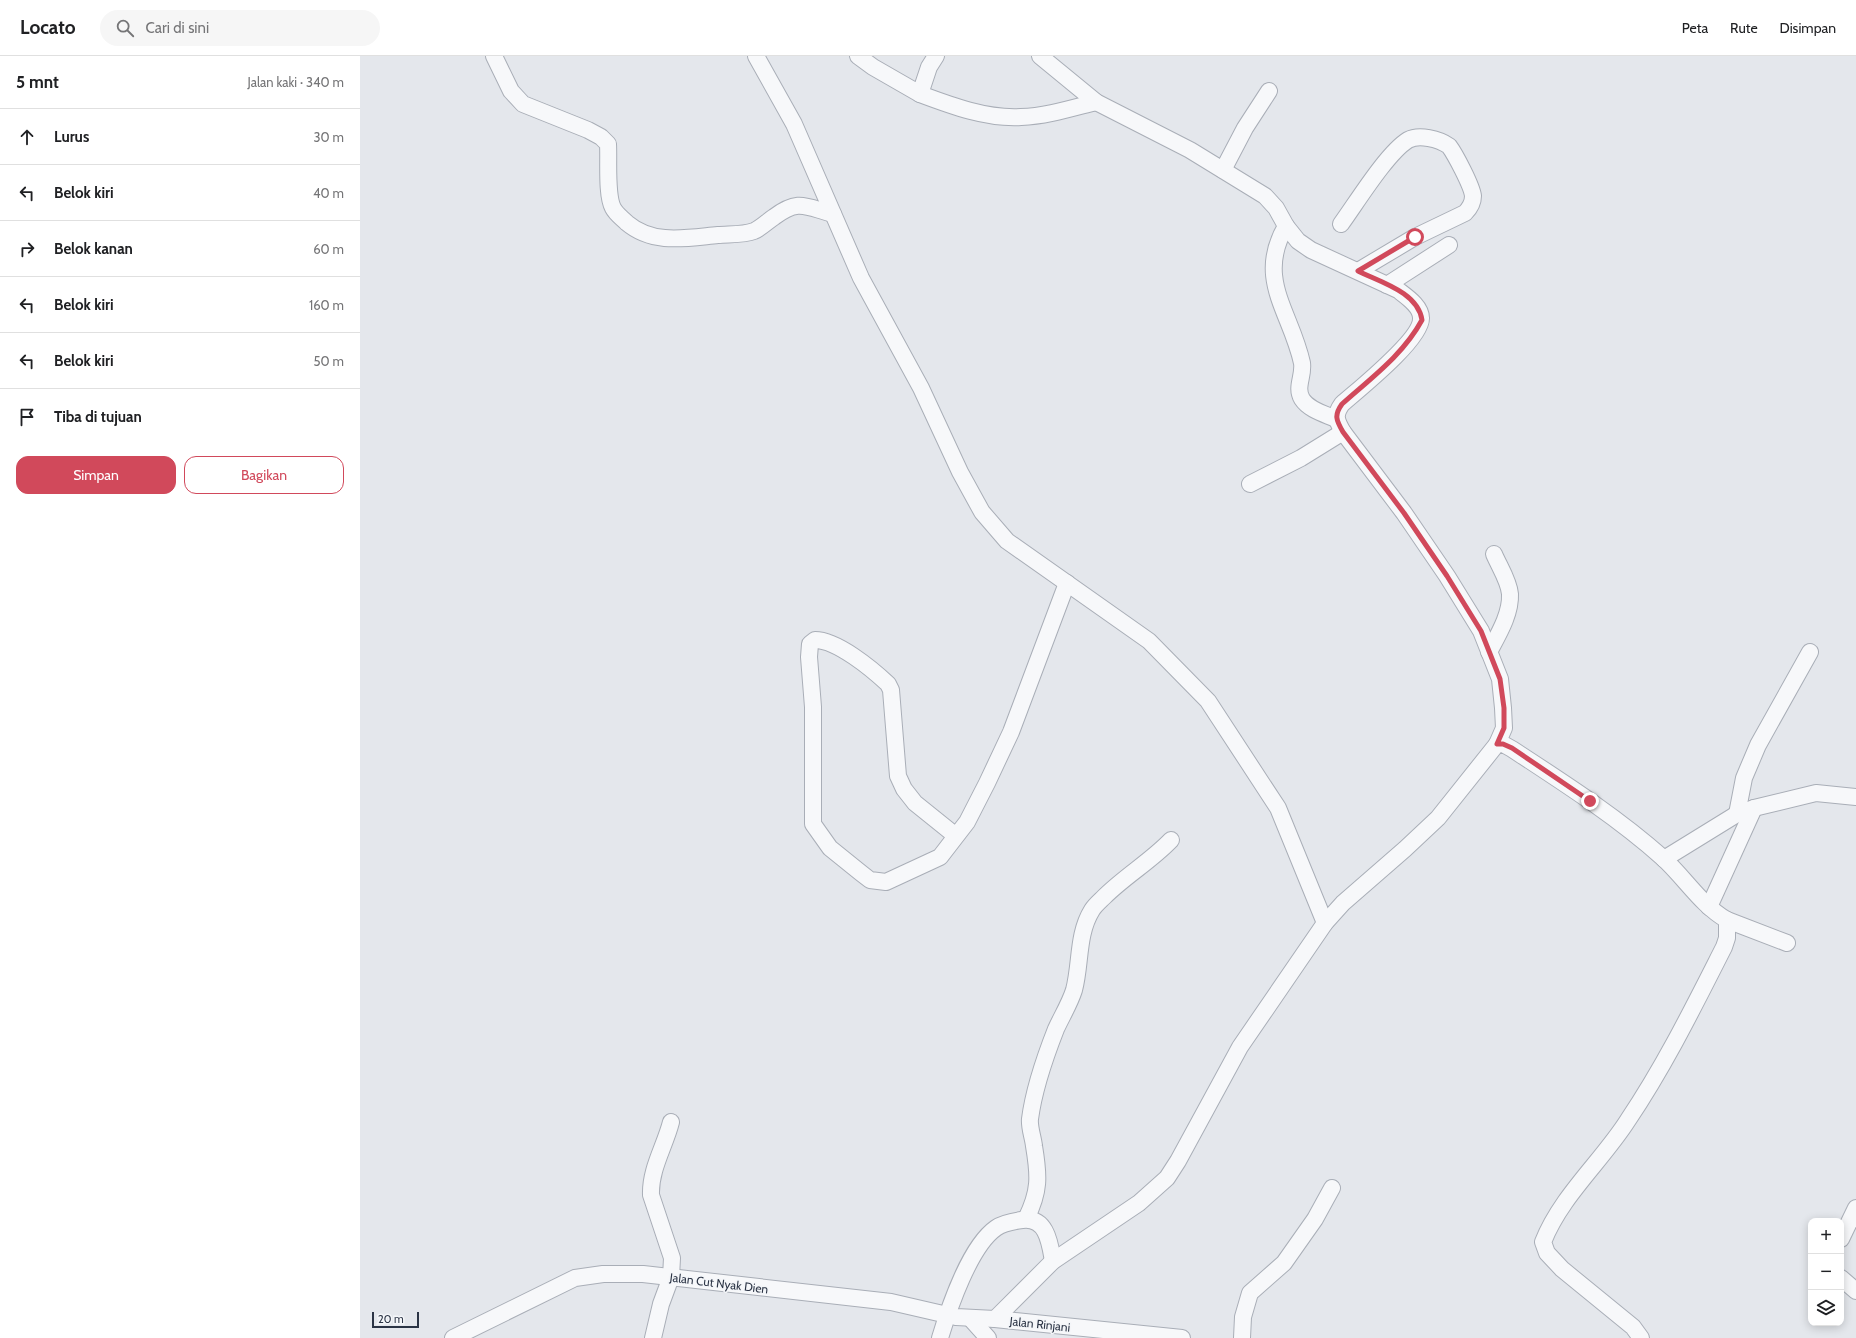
<!DOCTYPE html>
<html lang="id">
<meta charset="utf-8">
<style>
:root{--surface:#fff;--page:#f6f6f6;--text:#202124;--muted:#757577;--line:#e0e0e0;--accent:#d1495b}
body{margin:0;font-family:Cabin,sans-serif;background:var(--page);color:var(--text)}
.controls{position:absolute;right:12px;bottom:12px;display:grid;overflow:hidden;border-radius:8px;box-shadow:0 2px 10px #0003}
.controls button{width:36px;height:36px;display:grid;place-items:center;padding:0;border:0;border-bottom:1px solid var(--line);background:var(--surface);color:var(--text);font:20px sans-serif}
.scale{position:absolute;left:12px;bottom:10px;width:47px;box-sizing:border-box;padding-left:4px;border:2px solid #2b3445;border-top:0;font-size:11px;line-height:14px;white-space:nowrap;color:#2b3445;-webkit-text-stroke:3px #f4f6f9;paint-order:stroke}
.stop{position:absolute;width:12px;height:12px;margin:-9px;border:3px solid #d1495b;border-radius:50%;background:#fff}
.stop.end{background:#d1495b;border-color:#fff;box-shadow:0 1px 4px #0008}
.list{margin:0;padding:0;list-style:none}
h2{display:flex;justify-content:space-between;align-items:center;height:52px;margin:0;padding:0 16px;font-size:17px}
h2 small{font-size:13px;font-weight:400;color:var(--muted)}
.list li{display:grid;grid-template-columns:26px 1fr auto;gap:12px;align-items:center;box-sizing:border-box;height:56px;padding:0 16px;border-top:1px solid var(--line)}
.list b{display:block;font-size:15px;white-space:nowrap}
.list em{font-size:13px;font-style:normal;color:var(--muted)}
.actions{display:flex;gap:8px;padding:12px 16px}
.actions a{flex:1;padding:9px 0;border:1px solid var(--accent);border-radius:12px;text-align:center;font-size:14px;color:var(--accent)}
.actions .main{background:var(--accent);color:#fff}
.icon{flex:none;width:22px;height:22px;fill:none;stroke:currentColor;stroke-width:2;stroke-linecap:round;stroke-linejoin:round}
.map{position:relative;flex:none;width:1496px;height:1282px;overflow:hidden}
header{display:flex;align-items:center;gap:24px;box-sizing:border-box;height:56px;padding:0 20px;background:var(--surface);border-bottom:1px solid var(--line)}
header strong{font-size:19px}
nav{display:flex;gap:22px;margin-inline-start:auto;font-size:14px}
.search{width:280px;height:36px;background:var(--page);display:flex;align-items:center;gap:10px;box-sizing:border-box;padding:0 14px;border-radius:22px;color:var(--muted);font-size:15px}
main{display:flex}
aside{flex:1;background:var(--surface)}
.map>svg:first-child{display:block}
.lines{fill:none;stroke-linecap:round;stroke-linejoin:round}
.minor-casing{stroke:#a9aeb7;stroke-width:18}
.minor{stroke:#f7f8fa;stroke-width:16}
.route{stroke:#d1495b;stroke-width:5}
.labels{text-anchor:middle;dominant-baseline:central;stroke-width:3;stroke-linejoin:round;paint-order:stroke}
.street-label{font-size:12px;fill:#2b3445;stroke:#f4f6f9}
</style>
<header>
<strong>Locato</strong>
<div class="search"><svg class="icon" aria-label="search" viewBox="0 0 24 24"><circle cx="10" cy="10" r="6"/><path d="M15 15l6 6"/></svg>Cari di sini</div>
<nav><a>Peta</a><a>Rute</a><a>Disimpan</a></nav>
</header>
<main>
<aside>
<h2>5 mnt<small>Jalan kaki · 340 m</small></h2>
<ul class="list">
<li><svg class="icon" aria-label="ahead" viewBox="0 0 24 24"><path d="M12 20V5M6 11l6-6 6 6"/></svg><div><b>Lurus</b></div><em>30 m</em></li>
<li><svg class="icon" aria-label="left" viewBox="0 0 24 24"><path d="M17 20v-9H6M10 6l-5 5 5 5"/></svg><div><b>Belok kiri</b></div><em>40 m</em></li>
<li><svg class="icon" aria-label="right" viewBox="0 0 24 24"><path d="M7 20v-9h11M14 6l5 5-5 5"/></svg><div><b>Belok kanan</b></div><em>60 m</em></li>
<li><svg class="icon" aria-label="left" viewBox="0 0 24 24"><path d="M17 20v-9H6M10 6l-5 5 5 5"/></svg><div><b>Belok kiri</b></div><em>160 m</em></li>
<li><svg class="icon" aria-label="left" viewBox="0 0 24 24"><path d="M17 20v-9H6M10 6l-5 5 5 5"/></svg><div><b>Belok kiri</b></div><em>50 m</em></li>
<li><svg class="icon" aria-label="arrive" viewBox="0 0 24 24"><path d="M6 21V4h12l-3 4 3 4H6"/></svg><div><b>Tiba di tujuan</b></div></li>
</ul>
<div class="actions"><a class="main">Simpan</a><a>Bagikan</a></div>
</aside>
<div class="map">
<svg width="1496" height="1282" viewBox="0 0 1496 1282">
<rect width="100%" height="100%" fill="#e4e7ec"/>
<g class="lines">
<g class="minor-casing">
<g id="minor">
<path d="M134 0 151 35 163 48 228 74 241 81 248 88C249 104 246 139 253 152 256 158 262 162 267 167 293 189 326 182 358 179 369 178 384 179 394 175 401 172 408 165 414 161 439 142 446 151 473 158"/>
<polyline points="396,0 434,68 501,222 561,332 600,416 622,456 647,485 789,585 848,645 918,752 965,867"/>
<polyline points="498,0 513,11 560,38 569,11 576,0"/>
<path d="M680 0 736 46 830 94 905 140 916 152 926 170 938 185 951 194 1038 234C1047 241 1061 250 1061 262 1062 283 999 333 982 348 974 359 976 364 983 376L1044 457 1087 520 1121 575 1140 623 1143 652 1144 672 1137 688"/>
<path d="M560 38C592 50 627 63 661 61 687 60 712 52 736 46"/>
<polyline points="863,114 885,72 909,35"/>
<path d="M981 168C997 146 1027 97 1048 84 1059 78 1079 83 1089 90 1095 98 1112 130 1113 140 1113 147 1110 152 1105 157L1055 181 998 215"/>
<path d="M926 170C895 223 931 256 942 307 944 320 935 331 942 343 949 354 965 358 976 363"/>
<polyline points="1027,229 1089,189"/>
<polyline points="890,428 941,402 983,376"/>
<path d="M1129 596C1138 579 1151 558 1150 538 1149 525 1139 510 1134 498"/>
<polyline points="1377,758 1384,722 1398,689 1450,596"/>
<path d="M596 780 555 747 544 733 538 720 531 634 528 628C512 613 477 584 455 584L450 588 449 601 453 651V768L470 792 501 817 510 824 526 826 580 801 607 766 627 727 651 676 707 527"/>
<polyline points="1304,803 1377,758 1394,752 1456,737 1496,741"/>
<polyline points="1349,851 1394,752"/>
<polyline points="1367,864 1427,887"/>
<path d="M666 1163C680 1135 679 1120 674 1090 673 1081 669 1071 670 1063 674 1032 685 1001 696 973 702 960 710 947 714 934 721 908 717 878 732 854 735 849 740 845 744 841 765 820 791 805 811 784"/>
<polyline points="1481,1183 1496,1152"/>
<polyline points="1481,1222 1496,1235"/>
<polyline points="610,1262 628,1282"/>
<path d="M635 1263 693 1205 779 1147 807 1122 818 1105 880 991 965 867 983 847 1045 793 1078 762 1137 688H1143L1152 693C1204 727 1257 761 1303 802 1325 822 1341 849 1367 864V882L1364 891C1334 950 1305 1009 1268 1064 1242 1105 1201 1140 1183 1186L1187 1197 1202 1213 1273 1271 1281 1282"/>
<polyline points="93,1282 215,1222 243,1218 283,1218 531,1246 596,1261 635,1263 822,1282"/>
<path d="M293 1282 301 1248 311 1221 312 1202 291 1139C290 1113 305 1090 311 1066"/>
<path d="M580 1282C589 1252 610 1190 636 1172 643 1167 655 1165 662 1164 687 1160 690 1188 693 1205"/>
<polyline points="882,1282 883,1261 890,1237 924,1207 955,1163 972,1132"/>
</g>
</g>
<use href="#minor" class="minor"/>
</g>
<g class="lines">
<path class="route" d="M1055 181 998 215C1020 226 1058 236 1062 264 1043 299 1011 322 982 348 974 359 976 364 983 376L1044 457 1087 520 1121 575 1140 623 1144 652V672L1137 688H1143L1152 692 1230 745"/>
</g>
<g class="labels">
<g class="street-label">
<text transform="translate(359 1227) rotate(7)">Jalan Cut Nyak Dien</text>
<text transform="translate(680 1268) rotate(6)">Jalan Rinjani</text>
</g>
</g>
</svg>
<div class="controls">
<button>+</button>
<button>−</button>
<button><svg class="icon" aria-label="layers" viewBox="0 0 24 24"><path d="M12 4l9 5-9 5-9-5zM3 14l9 5 9-5"/></svg></button>
</div>
<div class="scale">20 m</div>
<div class="stop" style="left:1055px;top:181px"></div>
<div class="stop end" style="left:1230px;top:745px"></div>
</div>
</main>
